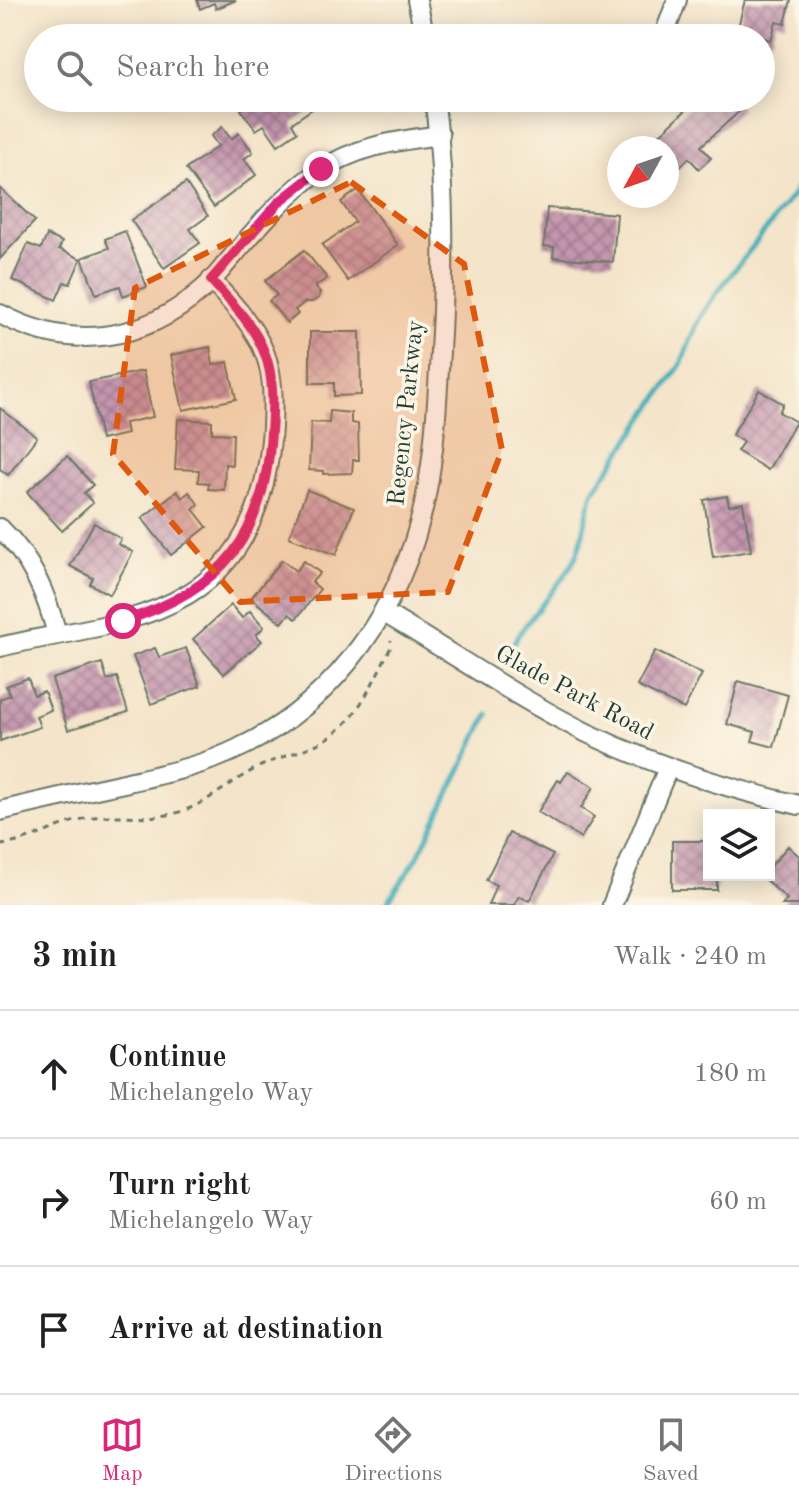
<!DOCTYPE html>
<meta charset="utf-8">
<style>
:root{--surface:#fff;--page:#f6f6f6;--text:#202124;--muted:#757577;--line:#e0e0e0;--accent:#db2777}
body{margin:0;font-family:"Old Standard TT",serif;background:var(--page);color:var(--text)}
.controls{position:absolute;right:24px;bottom:24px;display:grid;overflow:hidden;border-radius:0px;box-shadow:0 4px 20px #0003}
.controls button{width:72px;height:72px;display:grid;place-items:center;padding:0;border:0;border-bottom:2px solid var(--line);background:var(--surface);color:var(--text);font:40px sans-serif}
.compass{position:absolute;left:607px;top:136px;width:72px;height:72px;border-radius:50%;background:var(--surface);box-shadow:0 4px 20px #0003;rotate:230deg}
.stop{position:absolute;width:24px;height:24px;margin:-18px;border:6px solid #db2777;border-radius:50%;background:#fff}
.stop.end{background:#db2777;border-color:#fff;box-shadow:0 2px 8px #0008}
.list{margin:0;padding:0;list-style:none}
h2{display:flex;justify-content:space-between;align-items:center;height:104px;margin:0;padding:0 32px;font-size:34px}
h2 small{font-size:26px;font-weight:400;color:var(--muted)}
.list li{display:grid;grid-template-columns:52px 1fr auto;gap:24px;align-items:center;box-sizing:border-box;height:128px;padding:0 32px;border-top:2px solid var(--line)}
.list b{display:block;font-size:30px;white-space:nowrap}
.list p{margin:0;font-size:26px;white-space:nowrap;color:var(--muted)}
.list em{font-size:26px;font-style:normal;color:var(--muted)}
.icon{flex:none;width:44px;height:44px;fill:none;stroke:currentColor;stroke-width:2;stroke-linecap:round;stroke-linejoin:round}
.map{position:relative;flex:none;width:799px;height:905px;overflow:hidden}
.search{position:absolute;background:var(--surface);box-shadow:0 4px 20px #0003;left:24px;right:24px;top:24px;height:88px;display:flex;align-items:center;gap:20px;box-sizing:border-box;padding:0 28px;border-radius:44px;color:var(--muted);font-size:30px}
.sheet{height:488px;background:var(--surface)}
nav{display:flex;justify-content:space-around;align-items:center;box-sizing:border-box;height:112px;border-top:2px solid var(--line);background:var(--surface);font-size:22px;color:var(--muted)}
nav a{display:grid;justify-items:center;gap:4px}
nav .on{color:var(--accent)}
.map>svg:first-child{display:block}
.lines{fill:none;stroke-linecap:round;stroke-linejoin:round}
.stream{stroke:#3dadb8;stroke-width:5}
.building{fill:url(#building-cross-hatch)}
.minor-casing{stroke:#6a7768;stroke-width:22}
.path{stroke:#6a7768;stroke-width:3;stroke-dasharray:6 6;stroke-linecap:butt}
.minor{stroke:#fff;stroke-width:18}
.route{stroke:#db2777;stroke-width:10}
.marked{fill:#de580e;fill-opacity:0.2;stroke:#de580e;stroke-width:6;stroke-dasharray:16 10;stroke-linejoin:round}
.labels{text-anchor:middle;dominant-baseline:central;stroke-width:7;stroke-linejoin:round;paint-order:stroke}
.street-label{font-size:24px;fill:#1f3d34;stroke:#fcf5e5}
</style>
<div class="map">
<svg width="799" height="905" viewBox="0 0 799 905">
<defs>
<pattern id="building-cross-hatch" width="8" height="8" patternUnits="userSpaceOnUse" patternTransform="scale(2)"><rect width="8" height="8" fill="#c495ae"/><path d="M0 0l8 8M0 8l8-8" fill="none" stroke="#9f7b8e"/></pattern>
</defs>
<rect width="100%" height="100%" fill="#fcf5e5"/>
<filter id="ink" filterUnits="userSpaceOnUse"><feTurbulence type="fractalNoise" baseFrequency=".0125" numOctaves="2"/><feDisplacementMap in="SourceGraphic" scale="16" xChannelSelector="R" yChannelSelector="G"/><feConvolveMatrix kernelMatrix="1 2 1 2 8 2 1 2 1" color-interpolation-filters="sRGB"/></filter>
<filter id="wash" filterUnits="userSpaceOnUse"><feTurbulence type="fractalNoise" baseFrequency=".006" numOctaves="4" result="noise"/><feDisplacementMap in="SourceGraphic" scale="32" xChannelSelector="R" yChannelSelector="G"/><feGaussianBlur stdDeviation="1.8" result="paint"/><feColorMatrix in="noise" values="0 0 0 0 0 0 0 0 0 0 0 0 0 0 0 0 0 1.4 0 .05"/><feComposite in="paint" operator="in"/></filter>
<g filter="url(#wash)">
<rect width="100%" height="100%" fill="#f4e4c9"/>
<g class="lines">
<g class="stream">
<path d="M506 657C523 621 552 597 572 564 585 542 584 515 594 491L681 364 698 321 715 295 793 195 799 184"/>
<polyline points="386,905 417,858 488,714"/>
</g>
</g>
<g id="blocks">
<g class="building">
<polygon points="197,0 236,0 216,9 214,3 200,9"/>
<polygon points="745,0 791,0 785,24 776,22 771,40 737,31"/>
<polygon points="257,98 309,98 315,107 292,123 297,132 278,145 264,125 256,130 241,110"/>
<polygon points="338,98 378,98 343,111"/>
<polygon points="699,98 732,98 742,109 701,146 711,158 699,169 689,158 674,173 667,166 667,148 662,148 667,144 659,135"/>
<polygon points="222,127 231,139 239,133 253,152 244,159 256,175 214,207 186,169 218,146 211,136"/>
<polygon points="186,183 208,216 190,229 200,243 164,268 131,220"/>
<polygon points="0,188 35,221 0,259"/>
<polygon points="358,190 398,245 348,281 322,245 355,222 341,202"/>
<polygon points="547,208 617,214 613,262 553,257 554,247 544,246"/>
<polygon points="125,231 147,287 123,296 120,286 96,294 82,258 109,248 105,239"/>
<polygon points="47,235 62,242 59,249 81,259 70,284 64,282 56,300 12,280 28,244 41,249"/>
<polygon points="304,250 327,278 315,287 320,292 319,298 312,302 305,302 295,310 298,314 287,323 269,301 277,295 265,281"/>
<polygon points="310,332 360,332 361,395 334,396 334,383 310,383"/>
<polygon points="210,347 213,365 228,362 236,399 183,410 171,355"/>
<polygon points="143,371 153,417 125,423 127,434 101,440 89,382"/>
<polygon points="759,390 783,404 779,412 796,422 768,470 737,451 743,442 732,435"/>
<polygon points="0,408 37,437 8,475 0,469"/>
<polygon points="330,411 351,413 351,423 358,424 359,460 353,460 352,473 324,474 324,471 309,470 311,422 329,423"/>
<polygon points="178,419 212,421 212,433 233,434 232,465 225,464 224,490 208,489 209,483 198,482 199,470 175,469"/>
<polygon points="67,456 93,485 84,493 93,503 62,531 27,492"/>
<polygon points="307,490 354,508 336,555 289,537"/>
<polygon points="177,491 182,498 189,492 199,505 193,509 207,527 171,555 142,518"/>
<polygon points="727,496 729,506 743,503 751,551 713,557 704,500"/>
<polygon points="94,523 121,539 118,544 133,552 110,595 90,584 93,578 70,566"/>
<polygon points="282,560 296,571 304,561 320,573 312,582 320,589 296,619 289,614 282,623 251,598"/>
<polygon points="231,605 242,618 250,611 264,627 256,635 262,641 224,674 193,639"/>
<polygon points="155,648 159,657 186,648 200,686 151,704 133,656"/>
<polygon points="655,651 702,674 684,709 637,686"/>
<polygon points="102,663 107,680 117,677 128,712 68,730 52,679"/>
<polygon points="28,678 34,695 44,691 51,710 36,716 40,727 0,741 0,699 10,695 6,686"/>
<polygon points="738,681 788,695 774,747 752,741 755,732 727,724"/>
<polygon points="568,771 594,787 581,808 594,817 581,838 538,812 558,780 561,782"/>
<polygon points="509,833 553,855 529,901 519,896 514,905 488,905 496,885 486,880"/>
<polygon points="672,841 709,841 709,875 717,875 717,890 672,890"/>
<polygon points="788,846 799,856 799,905 782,905 787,899 760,875 769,875 769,868"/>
</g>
</g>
</g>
<g filter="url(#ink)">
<use href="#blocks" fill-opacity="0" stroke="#6a7768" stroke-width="2"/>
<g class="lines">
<g class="minor-casing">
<g id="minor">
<polyline points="417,0 425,38"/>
<polyline points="663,38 677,0"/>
<path d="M0 314C71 352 143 342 203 289 214 280 222 268 232 257 259 226 284 195 318 172 355 146 397 141 440 135"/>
<path d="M0 528C31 558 46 593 57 634"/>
<path d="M384 613C451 652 515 697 585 732 653 765 725 788 799 805"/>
<path d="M0 647C63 631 132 628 188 594 248 558 268 493 272 427 273 402 274 377 265 354 254 325 232 303 211 280"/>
<path d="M0 811C41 801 82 792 124 783 163 774 203 766 239 748 339 701 405 602 426 495 436 446 438 384 441 333 445 254 445 176 434 98"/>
<polyline points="612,905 668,768"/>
</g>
</g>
<path class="path" d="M0 845C33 842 61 821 94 817 118 814 143 819 167 815 200 809 221 789 248 773 269 760 294 754 317 744 356 726 371 685 390 649L391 640"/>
<use href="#minor" class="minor"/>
</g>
</g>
<g class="lines" filter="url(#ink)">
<path class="route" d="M123 621C223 590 265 536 271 432 273 405 274 378 265 354 254 325 232 303 211 280L279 202 321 169"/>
</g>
<path class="marked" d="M351 182 464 264 502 450 448 592 240 602 113 454 135 288Z"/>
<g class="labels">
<g class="street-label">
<text transform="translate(407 413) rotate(-84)">Regency Parkway</text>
<text transform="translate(574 694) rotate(28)">Glade Park Road</text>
</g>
</g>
</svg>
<div class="controls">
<button><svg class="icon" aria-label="layers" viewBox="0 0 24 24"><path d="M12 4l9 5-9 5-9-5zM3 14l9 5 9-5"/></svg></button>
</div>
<svg class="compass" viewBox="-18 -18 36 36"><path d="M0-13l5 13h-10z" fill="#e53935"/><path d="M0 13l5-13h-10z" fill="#757577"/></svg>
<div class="stop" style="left:123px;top:621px"></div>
<div class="stop end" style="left:321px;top:169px"></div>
<div class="search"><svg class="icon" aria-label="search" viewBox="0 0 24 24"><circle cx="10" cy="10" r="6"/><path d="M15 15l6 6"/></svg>Search here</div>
</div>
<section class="sheet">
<h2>3 min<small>Walk · 240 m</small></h2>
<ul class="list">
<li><svg class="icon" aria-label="ahead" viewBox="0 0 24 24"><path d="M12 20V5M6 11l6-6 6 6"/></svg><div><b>Continue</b><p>Michelangelo Way</p></div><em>180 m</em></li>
<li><svg class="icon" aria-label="right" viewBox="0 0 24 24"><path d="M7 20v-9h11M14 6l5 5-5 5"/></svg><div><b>Turn right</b><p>Michelangelo Way</p></div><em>60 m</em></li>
<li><svg class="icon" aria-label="arrive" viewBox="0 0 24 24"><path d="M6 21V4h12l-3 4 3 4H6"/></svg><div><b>Arrive at destination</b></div></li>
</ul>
</section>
<nav>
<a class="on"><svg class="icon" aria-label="map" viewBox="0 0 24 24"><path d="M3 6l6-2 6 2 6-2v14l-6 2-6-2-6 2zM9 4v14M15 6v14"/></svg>Map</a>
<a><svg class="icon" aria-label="directions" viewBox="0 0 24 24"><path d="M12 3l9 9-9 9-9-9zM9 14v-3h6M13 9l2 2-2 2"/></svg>Directions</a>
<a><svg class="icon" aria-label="saved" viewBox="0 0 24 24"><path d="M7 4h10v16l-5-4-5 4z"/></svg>Saved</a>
</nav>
